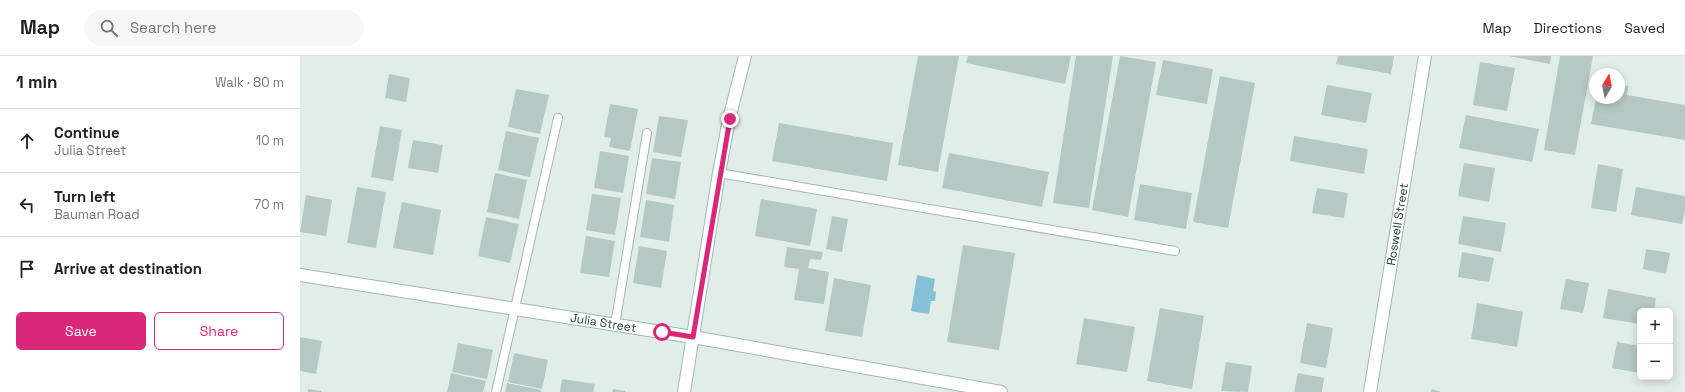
<!DOCTYPE html>
<meta charset="utf-8">
<style>
:root{--surface:#fff;--page:#f6f6f6;--text:#202124;--muted:#757577;--line:#e0e0e0;--accent:#db2777}
body{margin:0;font-family:"Space Grotesk",sans-serif;background:var(--page);color:var(--text)}
.controls{position:absolute;right:12px;bottom:12px;display:grid;overflow:hidden;border-radius:6px;box-shadow:0 2px 10px #0003}
.controls button{width:36px;height:36px;display:grid;place-items:center;padding:0;border:0;border-bottom:1px solid var(--line);background:var(--surface);color:var(--text);font:20px sans-serif}
.compass{position:absolute;left:1289px;top:12px;width:36px;height:36px;border-radius:50%;background:var(--surface);box-shadow:0 2px 10px #0003;rotate:10deg}
.stop{position:absolute;width:12px;height:12px;margin:-9px;border:3px solid #db2777;border-radius:50%;background:#fff}
.stop.end{background:#db2777;border-color:#fff;box-shadow:0 1px 4px #0008}
.list{margin:0;padding:0;list-style:none}
h2{display:flex;justify-content:space-between;align-items:center;height:52px;margin:0;padding:0 16px;font-size:17px}
h2 small{font-size:13px;font-weight:400;color:var(--muted)}
.list li{display:grid;grid-template-columns:26px 1fr auto;gap:12px;align-items:center;box-sizing:border-box;height:64px;padding:0 16px;border-top:1px solid var(--line)}
.list b{display:block;font-size:15px;white-space:nowrap}
.list p{margin:0;font-size:13px;white-space:nowrap;color:var(--muted)}
.list em{font-size:13px;font-style:normal;color:var(--muted)}
.actions{display:flex;gap:8px;padding:12px 16px}
.actions a{flex:1;padding:9px 0;border:1px solid var(--accent);border-radius:6px;text-align:center;font-size:14px;color:var(--accent)}
.actions .main{background:var(--accent);color:#fff}
.icon{flex:none;width:22px;height:22px;fill:none;stroke:currentColor;stroke-width:2;stroke-linecap:round;stroke-linejoin:round}
.map{position:relative;flex:none;width:1385px;height:336px;overflow:hidden}
header{display:flex;align-items:center;gap:24px;box-sizing:border-box;height:56px;padding:0 20px;background:var(--surface);border-bottom:1px solid var(--line)}
header strong{font-size:19px}
nav{display:flex;gap:22px;margin-inline-start:auto;font-size:14px}
.search{width:280px;height:36px;background:var(--page);display:flex;align-items:center;gap:10px;box-sizing:border-box;padding:0 14px;border-radius:22px;color:var(--muted);font-size:15px}
main{display:flex}
aside{flex:1;background:var(--surface)}
.map>svg:first-child{display:block}
.water{fill:#84c1d7}
.building{fill:#b6c8c3}
.lines{fill:none;stroke-linecap:round;stroke-linejoin:round}
.lane-casing{stroke:#a3b6b1;stroke-width:10}
.street-casing{stroke:#a3b6b1;stroke-width:14}
.secondary-casing{stroke:#9ebab3;stroke-width:14}
.lane{stroke:#fff;stroke-width:8}
.street{stroke:#fff;stroke-width:12}
.secondary{stroke:#fff;stroke-width:12}
.route{stroke:#db2777;stroke-width:5}
.labels{text-anchor:middle;dominant-baseline:central;stroke-width:4;stroke-linejoin:round;paint-order:stroke}
.street-label{font-size:12px;fill:#20403b;stroke:#f2f9f6}
</style>
<header>
<strong>Map</strong>
<div class="search"><svg class="icon" aria-label="search" viewBox="0 0 24 24"><circle cx="10" cy="10" r="6"/><path d="M15 15l6 6"/></svg>Search here</div>
<nav><a>Map</a><a>Directions</a><a>Saved</a></nav>
</header>
<main>
<aside>
<h2>1 min<small>Walk · 80 m</small></h2>
<ul class="list">
<li><svg class="icon" aria-label="ahead" viewBox="0 0 24 24"><path d="M12 20V5M6 11l6-6 6 6"/></svg><div><b>Continue</b><p>Julia Street</p></div><em>10 m</em></li>
<li><svg class="icon" aria-label="left" viewBox="0 0 24 24"><path d="M17 20v-9H6M10 6l-5 5 5 5"/></svg><div><b>Turn left</b><p>Bauman Road</p></div><em>70 m</em></li>
<li><svg class="icon" aria-label="arrive" viewBox="0 0 24 24"><path d="M6 21V4h12l-3 4 3 4H6"/></svg><div><b>Arrive at destination</b></div></li>
</ul>
<div class="actions"><a class="main">Save</a><a>Share</a></div>
</aside>
<div class="map">
<svg width="1385" height="336" viewBox="0 0 1385 336">
<rect width="100%" height="100%" fill="#e1ede9"/>
<polygon class="water" points="617,219 635,223 633,235 636,236 635,245 631,245 629,258 611,255"/>
<g class="building">
<polygon points="618,0 659,0 638,116 598,109"/>
<polygon points="668,0 771,0 765,28 666,7"/>
<polygon points="776,0 813,0 789,152 753,147"/>
<polygon points="820,0 856,6 828,161 792,154"/>
<polygon points="1038,0 1094,0 1091,18 1036,8"/>
<polygon points="1209,0 1251,0 1250,8"/>
<polygon points="1260,0 1293,0 1275,99 1244,94"/>
<polygon points="863,4 913,13 907,48 856,39"/>
<polygon points="1180,6 1215,12 1207,55 1173,49"/>
<polygon points="89,18 110,22 106,46 85,42"/>
<polygon points="920,20 955,27 928,172 893,166"/>
<polygon points="1319,28 1328,30 1327,39 1385,49 1385,84 1291,68 1296,42 1319,42"/>
<polygon points="1027,29 1072,37 1066,67 1021,59"/>
<polygon points="216,33 249,39 240,78 208,71"/>
<polygon points="310,48 338,53 330,95 309,91 311,82 304,81"/>
<polygon points="1166,59 1239,73 1232,106 1159,92"/>
<polygon points="359,60 388,64 381,101 353,96"/>
<polygon points="479,67 593,87 587,125 472,105"/>
<polygon points="80,70 102,74 93,125 71,121"/>
<polygon points="206,75 239,82 230,121 198,114"/>
<polygon points="994,80 1068,93 1064,118 990,105"/>
<polygon points="113,84 143,89 138,117 108,112"/>
<polygon points="300,95 329,100 323,137 294,132"/>
<polygon points="649,97 749,116 742,151 642,132"/>
<polygon points="352,102 381,106 375,143 346,138"/>
<polygon points="1164,107 1195,112 1189,146 1158,140"/>
<polygon points="1298,108 1323,113 1316,156 1291,152"/>
<polygon points="195,117 227,124 219,163 187,156"/>
<polygon points="840,128 892,137 886,173 834,164"/>
<polygon points="57,131 86,136 76,192 47,187"/>
<polygon points="1336,131 1385,140 1385,154 1382,168 1331,159"/>
<polygon points="1017,132 1048,137 1044,162 1012,157"/>
<polygon points="292,138 321,142 315,179 286,174"/>
<polygon points="6,139 32,144 26,180 0,176"/>
<polygon points="461,143 517,153 510,190 455,180"/>
<polygon points="346,144 374,149 369,186 340,181"/>
<polygon points="102,146 141,154 133,199 93,192"/>
<polygon points="532,160 548,163 542,196 526,193"/>
<polygon points="1163,160 1206,167 1201,196 1158,188"/>
<polygon points="186,161 219,168 210,207 178,200"/>
<polygon points="286,180 315,185 309,221 280,217"/>
<polygon points="663,189 715,197 699,294 647,286"/>
<polygon points="339,190 367,195 361,232 333,227"/>
<polygon points="487,191 523,196 521,204 510,203 508,212 529,216 524,248 494,244 499,213 484,211"/>
<polygon points="1346,193 1370,197 1366,218 1343,213"/>
<polygon points="1162,196 1194,202 1189,226 1158,221"/>
<polygon points="534,222 571,229 562,281 525,275"/>
<polygon points="1266,223 1289,227 1283,257 1260,253"/>
<polygon points="1308,233 1356,242 1354,255 1340,255 1340,268 1303,262"/>
<polygon points="1177,247 1223,256 1217,291 1171,283"/>
<polygon points="860,252 904,260 892,333 847,325"/>
<polygon points="784,262 835,271 827,316 776,308"/>
<polygon points="1007,267 1033,272 1026,312 1000,307"/>
<polygon points="0,281 22,285 16,318 0,315"/>
<polygon points="1317,286 1340,290 1340,317 1312,312"/>
<polygon points="158,287 193,294 187,323 152,316"/>
<polygon points="214,297 248,304 242,333 208,326"/>
<polygon points="926,306 952,310 948,336 921,335"/>
<polygon points="151,317 186,325 183,336 147,336"/>
<polygon points="998,317 1024,322 1022,336 994,336"/>
<polygon points="262,323 295,328 293,336 260,336"/>
<polygon points="207,327 241,334 241,336 205,336"/>
<polygon points="8,333 21,335 21,336 8,336"/>
<polygon points="313,333 325,335 325,336 312,336"/>
<polygon points="1132,333 1141,336 1131,336"/>
</g>
<g class="lines">
<g class="lane-casing">
<g id="lane">
<polyline points="419,117 875,195"/>
<polyline points="315,269 347,77"/>
<polyline points="196,336 258,62"/>
</g>
</g>
<g class="street-casing">
<g id="street">
<path id="s1" d="M0 219 393 281 701 336"/>
<path id="s2" d="M1070 336 1125 0"/>
</g>
</g>
<g class="secondary-casing">
<polyline id="secondary" points="384,336 419,117 429,63 445,0"/>
</g>
<use href="#lane" class="lane"/>
<use href="#street" class="street"/>
<use href="#secondary" class="secondary"/>
</g>
<g class="lines">
<polyline class="route" points="362,276 393,281 430,63"/>
</g>
<g class="labels">
<g class="street-label">
<text stroke="none"><textPath href="#s2" startOffset="170">Roswell Street</textPath></text>
<text stroke="none"><textPath href="#s1" startOffset="307">Julia Street</textPath></text>
</g>
</g>
</svg>
<div class="controls">
<button>+</button>
<button>−</button>
</div>
<svg class="compass" viewBox="-18 -18 36 36"><path d="M0-13l5 13h-10z" fill="#e53935"/><path d="M0 13l5-13h-10z" fill="#757577"/></svg>
<div class="stop" style="left:362px;top:276px"></div>
<div class="stop end" style="left:430px;top:63px"></div>
</div>
</main>
